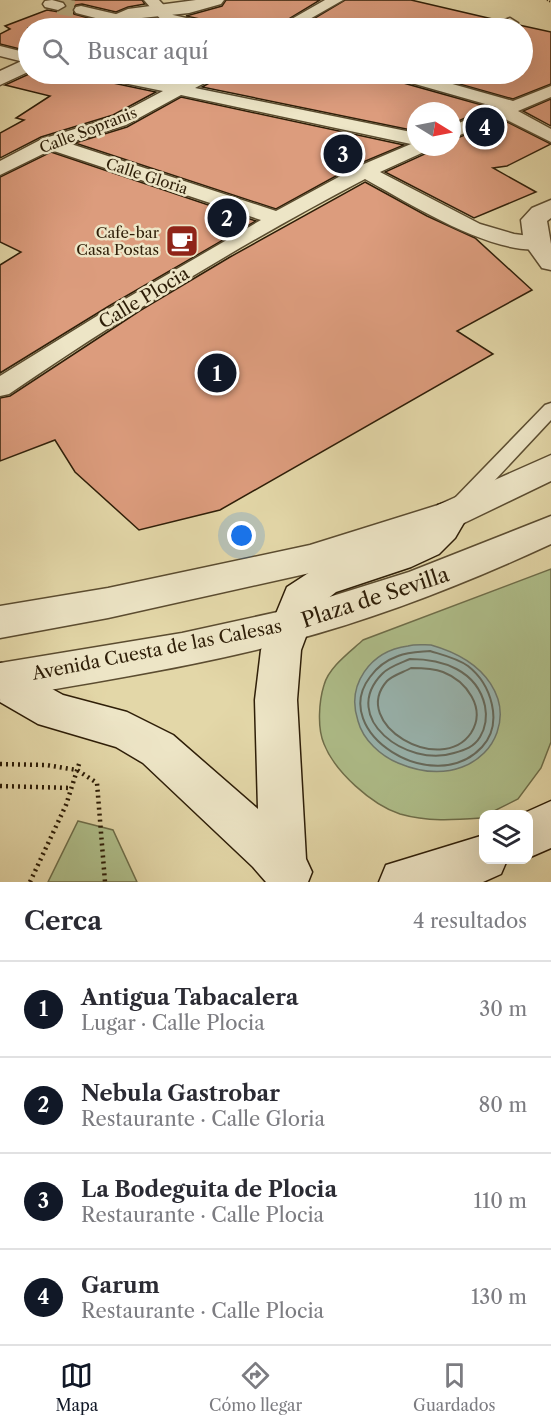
<!DOCTYPE html>
<html lang="es">
<meta charset="utf-8">
<style>
:root{--surface:#fff;--page:#f7f7f7;--text:#2b2b33;--muted:#7c7c81;--line:#e1e1e2;--accent:#111827}
body{margin:0;font-family:"Libre Caslon Text",serif;background:var(--page);color:var(--text)}
.controls{position:absolute;right:18px;bottom:18px;display:grid;overflow:hidden;border-radius:12px;box-shadow:0 6px 24px #0002}
.controls button{width:54px;height:54px;display:grid;place-items:center;padding:0;border:0;border-bottom:2px solid var(--line);background:var(--surface);color:var(--text);font:30px sans-serif}
.compass{position:absolute;left:407px;top:102px;width:54px;height:54px;border-radius:50%;background:var(--surface);box-shadow:0 6px 24px #0002;rotate:100deg}
.you{position:absolute;left:242px;top:536px;width:21px;height:21px;margin:-15px;border:4px solid #fff;border-radius:50%;background:#1a73e8;box-shadow:0 0 0 9px #1a73e833}
.badge{display:grid;place-items:center;width:39px;height:39px;border-radius:50%;background:var(--accent);color:#fff;font-size:20px;font-weight:700}
.pin{position:absolute;translate:-50% -50%;border:3px solid #fff;box-shadow:0 2px 6px #0006}
.list{margin:0;padding:0;list-style:none}
h2{display:flex;justify-content:space-between;align-items:center;height:78px;margin:0;padding:0 24px;font-size:26px}
h2 small{font-size:20px;font-weight:400;color:var(--muted)}
.list li{display:grid;grid-template-columns:39px 1fr auto;gap:18px;align-items:center;box-sizing:border-box;height:96px;padding:0 24px;border-top:2px solid var(--line)}
.list b{display:block;font-size:22px;white-space:nowrap}
.list p{margin:0;font-size:20px;white-space:nowrap;color:var(--muted)}
.list em{font-size:20px;font-style:normal;color:var(--muted)}
.icon{flex:none;width:33px;height:33px;fill:none;stroke:currentColor;stroke-width:2;stroke-linecap:round;stroke-linejoin:round}
.map{position:relative;flex:none;width:551px;height:882px;overflow:hidden}
.search{position:absolute;background:var(--surface);box-shadow:0 6px 24px #0002;left:18px;right:18px;top:18px;height:66px;display:flex;align-items:center;gap:15px;box-sizing:border-box;padding:0 21px;border-radius:33px;color:var(--muted);font-size:22px}
.sheet{height:462px;background:var(--surface)}
nav{display:flex;justify-content:space-around;align-items:center;box-sizing:border-box;height:84px;border-top:2px solid var(--line);background:var(--surface);font-size:16px;color:var(--muted)}
nav a{display:grid;justify-items:center;gap:3px}
nav .on{color:var(--accent)}
.map>svg:first-child{display:block}
.green{fill:#afbf8b;stroke:#6e6e4a;stroke-width:1.5}
.water{fill:#99b7b3;stroke:#6e7a6f;stroke-width:1.5}
.lines{fill:none;stroke-linecap:round;stroke-linejoin:round}
.shore{stroke:#646a5e;stroke-width:2}
.building{fill:#dc9c7d;stroke:#2e1e08;stroke-width:1.5}
.pedestrian-tunnel{stroke:#bfb288;stroke-width:16;stroke-dasharray:16 8;stroke-linecap:butt}
.service-casing{stroke:#5b4c30;stroke-width:3}
.pedestrian-casing{stroke:#5b4c30;stroke-width:3}
.minor-casing{stroke:#5b4c30;stroke-width:3}
.tertiary-casing{stroke:#5b4c30;stroke-width:3}
.secondary-casing{stroke:#2e1e08;stroke-width:3}
.path-far1{stroke:#2e1e08;stroke-width:2;stroke-dasharray:1 1.5;stroke-linecap:butt}
.path{stroke:#2e1e08;stroke-width:4.5;stroke-dasharray:2 4;stroke-linecap:butt}
.service{fill:#ede5c6;fill-rule:evenodd}
.pedestrian{fill:#ede5c6;fill-rule:evenodd}
.minor{fill:#ede5c6;fill-rule:evenodd}
.tertiary{fill:#ede5c6;fill-rule:evenodd}
.secondary{fill:#ede5c6;fill-rule:evenodd}
.labels{text-anchor:middle;dominant-baseline:central;stroke-width:5;stroke-linejoin:round;paint-order:stroke}
.far-street-label{font-size:15px;fill:#2e1e08;stroke:#ede5c6}
.far-poi-label{font-size:15px;fill:#2e1e08;stroke:#ede5c6;text-anchor:end}
.street-label{font-size:18px;fill:#2e1e08;stroke:#ede5c6}
.near-street-label{font-size:21px;fill:#2e1e08;stroke:#ede5c6}
</style>
<div class="map">
<svg width="551" height="882" viewBox="0 0 551 882">
<rect width="100%" height="100%" fill="#e3d7a8"/>
<filter id="stains"><feTurbulence type="fractalNoise" baseFrequency=".00333" numOctaves="4"/><feColorMatrix values="0 0 0 0 .2 0 0 0 0 .09 0 0 0 0 .02 0 0 0 .5 -.17"/></filter>
<radialGradient id="worn" r=".72"><stop offset=".6" stop-color="#630" stop-opacity="0"/><stop offset="1" stop-color="#630" stop-opacity=".3"/></radialGradient>
<g class="green">
<path d="M551 569V742L541 768 518 799 488 814H484L483 818C454 820 428 822 400 814 372 805 335 772 324 744 317 728 319 701 324 685 329 667 350 652 363 640Z"/>
<polygon points="78,821 113,830 137,882 48,882"/>
</g>
<path class="water" d="M431 645C551 679 498 805 398 763 381 756 363 740 358 721 346 685 370 651 408 646 415 644 423 645 431 645Z"/>
<g class="lines">
<g class="shore">
<path d="M430 651C443 655 457 658 468 666 491 684 504 723 482 747 434 799 328 732 370 677 377 667 387 660 398 656 408 652 420 652 430 651Z"/>
<path d="M410 659C442 659 477 670 485 706 487 716 486 727 480 737 474 747 465 750 454 753 407 768 339 718 382 674 388 667 401 663 410 659Z"/>
<path d="M411 668C422 668 433 668 443 672 466 681 487 708 471 733 441 777 349 724 387 681 393 675 404 672 411 668Z"/>
</g>
</g>
<g class="building">
<polygon points="73,0 142,0 145,4 128,7 116,12 82,4 76,5 72,9 74,14 96,20 91,23 89,28 28,28 28,51 0,44 0,34 10,29 5,26 47,10 59,12 67,7 66,3"/>
<polygon points="226,0 320,0 274,28 222,28 218,23 186,16 222,6"/>
<polygon points="345,0 411,0 501,21 495,28 298,28"/>
<polygon points="157,19 163,24 183,28 117,28 133,21"/>
<polygon points="519,25 551,32 551,84 513,99 424,74 522,74 522,28 516,28"/>
<polygon points="29,74 95,74 99,80 156,92 113,115 41,137 0,158 0,133 24,120 16,118 50,96 5,85"/>
<polygon points="136,74 192,74 177,82"/>
<polygon points="218,74 390,74 393,80 489,107 452,124 452,111 416,111 416,131 202,87 215,80"/>
<polygon points="181,97 404,145 356,165 276,209 75,143 127,127"/>
<polygon points="551,99 551,126 523,111"/>
<polygon points="503,120 551,144 507,166 493,168 536,192 474,218 385,172 427,153 430,147 452,147 452,140"/>
<polygon points="51,152 256,221 109,306 0,373 0,265 21,252 0,242 0,177"/>
<polygon points="365,182 427,216 475,238 532,290 457,331 493,354 220,510 139,530 75,472 55,440 0,461 0,398 10,396 141,310 230,257"/>
</g>
<g class="lines">
<polyline class="pedestrian-tunnel" points="58,6 81,10"/>
<g class="service-casing">
<polygon id="service" points="551,403 551,420 466,511 459,513 452,511 449,506 452,501 545,405"/>
</g>
<g class="pedestrian-casing">
<g id="pedestrian">
<polygon points="52,0 63,3 65,6 58,10 45,7 43,4 45,1"/>
<polygon points="144,0 159,0 173,15 217,25 220,28 192,28 163,22"/>
<polygon points="325,0 343,0 294,28 276,28"/>
<polygon points="81,6 124,16 127,19 119,24 76,13 74,10 76,7"/>
<polygon points="510,18 518,23 513,28 497,28 505,20"/>
<polygon points="0,46 28,53 28,63 0,56"/>
<path d="M97 74H127L177 84 196 74H216L214 78 195 88 416 133V147H428L426 151 380 172 480 224 514 234 545 238 548 243 545 248C497 259 407 202 365 179 243 243 123 316 9 394L0 396V376L110 308 261 220 51 150 0 175V161L42 139 114 117 163 91 99 78ZM181 95 411 144 357 167 276 211 68 143 126 125Z"/>
<polygon points="392,74 417,74 513,101 551,86 551,97 518,111 551,129 551,142 503,118 452,138 452,126 496,107 394,78"/>
</g>
</g>
<g class="minor-casing">
<g id="minor">
<polygon points="196,0 224,0 221,4 189,13 132,19 113,28 91,28 93,24 128,9"/>
<polygon points="28,58 28,72 0,85 0,71"/>
<polygon points="551,200 551,218 547,221 551,244 551,270 542,268 524,243 521,220 532,208"/>
</g>
</g>
<g class="tertiary-casing">
<g id="tertiary">
<polygon points="551,455 551,481 464,523 310,573 108,618 0,638 0,606 108,588 310,545 438,505"/>
<path d="M551 516V544C467 583 380 617 291 641 195 667 97 681 0 699V663L182 633 291 609 409 572Z"/>
</g>
</g>
<g class="secondary-casing">
<g id="secondary">
<polygon points="451,501 464,505 469,514 455,538 439,554 411,567 336,592 317,607 301,650 297,700 306,859 312,872 308,882 266,882 253,867 143,763 116,747 38,724 0,702 1,663 16,669 63,695 127,712 173,735 258,809 255,700 261,650 287,587 310,572 385,547 413,534 429,520 438,505"/>
<polygon points="551,801 551,848 528,858 528,814 522,814"/>
<polygon points="484,835 484,860 507,860 501,874 483,882 379,882 386,865"/>
</g>
</g>
<polyline class="path-far1" points="547,0 551,2"/>
<g class="path">
<polyline points="0,764 46,765 77,770 97,783 105,882"/>
<polyline points="0,786 72,788"/>
<polyline points="30,882 66,805 80,761"/>
</g>
<use href="#service" class="service"/>
<use href="#pedestrian" class="pedestrian"/>
<use href="#minor" class="minor"/>
<use href="#tertiary" class="tertiary"/>
<use href="#secondary" class="secondary"/>
</g>
<defs>
<g id="cafe-square" transform="scale(1.725)"><rect x="-9" y="-9" width="18" height="18" rx="4" fill="#8f2418" stroke="#ede5c6"/><path d="M-5.5-4.5H6V0H3Q3 3.5 0 3.5H-2.5Q-5.5 3.5-5.5 0ZM3-3.2v2h1.7v-2ZM-6 4.5H4V6H-6Z" fill="#fff"/></g>
</defs>
<g fill-rule="evenodd">
<use href="#cafe-square" x="182" y="241"/>
</g>
<g class="labels">
<g class="far-street-label">
<text transform="translate(88 130) rotate(-21)">Calle Sopranis</text>
<text transform="translate(147 176) rotate(18)">Calle Gloria</text>
</g>
<g class="far-poi-label">
<text x="159" y="232">Cafe-bar<tspan x="159" dy="17">Casa Postas</tspan></text>
</g>
<g class="street-label">
<text transform="translate(144 298) rotate(-31)">Calle Plocia</text>
<text transform="translate(157 650) rotate(-11)">Avenida Cuesta de las Calesas</text>
</g>
<g class="near-street-label">
<text transform="translate(375 597) rotate(-18)">Plaza de Sevilla</text>
</g>
</g>
<rect width="100%" height="100%" filter="url(#stains)"/>
<rect width="100%" height="100%" fill="url(#worn)"/>
</svg>
<div class="controls">
<button><svg class="icon" aria-label="layers" viewBox="0 0 24 24"><path d="M12 4l9 5-9 5-9-5zM3 14l9 5 9-5"/></svg></button>
</div>
<svg class="compass" viewBox="-18 -18 36 36"><path d="M0-13l5 13h-10z" fill="#e53935"/><path d="M0 13l5-13h-10z" fill="#7c7c81"/></svg>
<div class="you"></div>
<div class="pin badge" style="left:217px;top:373px">1</div>
<div class="pin badge" style="left:227px;top:218px">2</div>
<div class="pin badge" style="left:343px;top:154px">3</div>
<div class="pin badge" style="left:485px;top:127px">4</div>
<div class="search"><svg class="icon" aria-label="search" viewBox="0 0 24 24"><circle cx="10" cy="10" r="6"/><path d="M15 15l6 6"/></svg>Buscar aquí</div>
</div>
<section class="sheet">
<h2>Cerca<small>4 resultados</small></h2>
<ul class="list">
<li><span class="badge">1</span><div><b>Antigua Tabacalera</b><p>Lugar · Calle Plocia</p></div><em>30 m</em></li>
<li><span class="badge">2</span><div><b>Nebula Gastrobar</b><p>Restaurante · Calle Gloria</p></div><em>80 m</em></li>
<li><span class="badge">3</span><div><b>La Bodeguita de Plocia</b><p>Restaurante · Calle Plocia</p></div><em>110 m</em></li>
<li><span class="badge">4</span><div><b>Garum</b><p>Restaurante · Calle Plocia</p></div><em>130 m</em></li>
</ul>
</section>
<nav>
<a class="on"><svg class="icon" aria-label="map" viewBox="0 0 24 24"><path d="M3 6l6-2 6 2 6-2v14l-6 2-6-2-6 2zM9 4v14M15 6v14"/></svg>Mapa</a>
<a><svg class="icon" aria-label="directions" viewBox="0 0 24 24"><path d="M12 3l9 9-9 9-9-9zM9 14v-3h6M13 9l2 2-2 2"/></svg>Cómo llegar</a>
<a><svg class="icon" aria-label="saved" viewBox="0 0 24 24"><path d="M7 4h10v16l-5-4-5 4z"/></svg>Guardados</a>
</nav>
